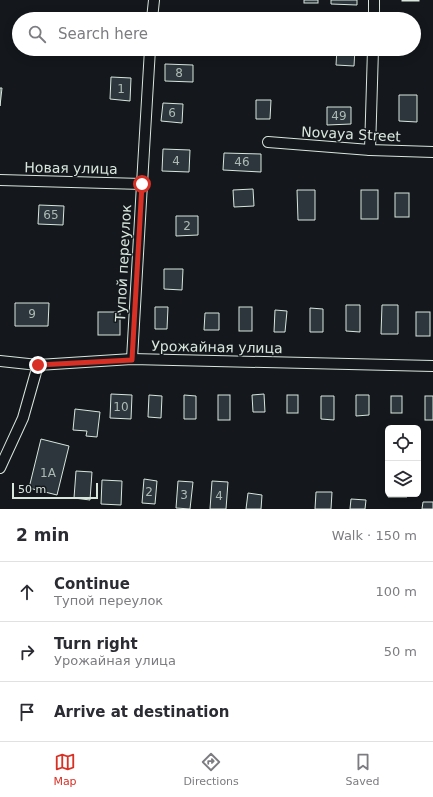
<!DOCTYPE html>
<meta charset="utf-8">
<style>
:root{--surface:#fff;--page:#f7f7f7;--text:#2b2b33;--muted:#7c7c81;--line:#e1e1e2;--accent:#d93025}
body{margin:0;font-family:"DejaVu Sans",sans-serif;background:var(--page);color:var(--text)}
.controls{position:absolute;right:12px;bottom:12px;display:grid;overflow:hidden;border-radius:6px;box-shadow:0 2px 10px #0003}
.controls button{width:36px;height:36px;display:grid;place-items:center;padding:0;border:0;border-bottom:1px solid var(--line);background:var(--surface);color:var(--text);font:20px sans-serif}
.scale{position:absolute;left:12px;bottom:10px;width:86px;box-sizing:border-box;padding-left:4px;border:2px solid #d8e6dc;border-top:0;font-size:11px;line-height:14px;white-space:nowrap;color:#d8e6dc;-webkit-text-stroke:3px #14181c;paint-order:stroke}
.stop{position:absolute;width:12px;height:12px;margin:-9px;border:3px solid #d93025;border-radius:50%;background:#fff}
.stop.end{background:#d93025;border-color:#fff;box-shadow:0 1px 4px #0008}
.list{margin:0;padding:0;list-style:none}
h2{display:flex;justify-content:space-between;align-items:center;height:52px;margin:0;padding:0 16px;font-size:17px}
h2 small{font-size:13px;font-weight:400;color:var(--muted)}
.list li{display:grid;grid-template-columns:26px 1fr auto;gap:12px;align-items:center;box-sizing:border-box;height:60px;padding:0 16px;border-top:1px solid var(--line)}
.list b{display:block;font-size:15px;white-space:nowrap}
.list p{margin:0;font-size:13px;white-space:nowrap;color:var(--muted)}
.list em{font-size:13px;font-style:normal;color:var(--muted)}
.icon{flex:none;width:22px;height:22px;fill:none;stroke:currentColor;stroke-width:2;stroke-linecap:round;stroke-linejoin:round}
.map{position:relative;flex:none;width:433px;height:509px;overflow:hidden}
.search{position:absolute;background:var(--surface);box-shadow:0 2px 10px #0003;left:12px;right:12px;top:12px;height:44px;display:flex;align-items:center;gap:10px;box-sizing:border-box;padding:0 14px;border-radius:22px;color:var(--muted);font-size:15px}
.sheet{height:232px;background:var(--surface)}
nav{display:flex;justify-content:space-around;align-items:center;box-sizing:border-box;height:56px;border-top:1px solid var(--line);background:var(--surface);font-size:11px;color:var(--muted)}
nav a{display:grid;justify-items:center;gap:2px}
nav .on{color:var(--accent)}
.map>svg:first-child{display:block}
.building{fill:#2c363c;stroke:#d8e6dc}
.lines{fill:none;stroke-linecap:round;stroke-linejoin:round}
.street-casing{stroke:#d8e6dc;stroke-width:12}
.street{stroke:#14181c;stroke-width:10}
.route{stroke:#d93025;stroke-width:5}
.labels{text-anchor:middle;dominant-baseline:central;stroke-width:3;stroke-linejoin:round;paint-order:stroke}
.number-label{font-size:12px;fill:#adbab4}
.street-label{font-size:14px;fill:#d8e6dc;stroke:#14181c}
</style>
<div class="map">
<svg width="433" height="509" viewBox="0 0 433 509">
<rect width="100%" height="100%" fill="#14181c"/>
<g class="building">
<rect x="304" y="0" width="14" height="3"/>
<polygon points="331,0 357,0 357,5 331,4"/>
<rect x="402" y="0" width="17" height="1"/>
<polygon points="337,49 355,49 354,66 336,65"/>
<polygon points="165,64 193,65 193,82 165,81"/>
<polygon points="111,77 131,78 130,101 110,99"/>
<polygon points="0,88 2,88 0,106"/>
<polygon points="399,95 417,95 417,122 399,121"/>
<polygon points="256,100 271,100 270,119 256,119"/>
<polygon points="163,103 183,104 182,123 161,121"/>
<polygon points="327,107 351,107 351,124 327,125"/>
<polygon points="163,149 190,150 189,172 162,171"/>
<polygon points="224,153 261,154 261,172 223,170"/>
<polygon points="253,189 254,206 234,207 233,190"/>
<polygon points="297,190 315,190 315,220 298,220"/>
<rect x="361" y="190" width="17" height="29"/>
<rect x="395" y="193" width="14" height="24"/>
<polygon points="39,205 64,206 63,225 38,224"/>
<polygon points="176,216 198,216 198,235 176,236"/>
<polygon points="164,269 183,269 182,290 164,289"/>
<polygon points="15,303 49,303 48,326 15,326"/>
<polygon points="346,305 360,305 360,332 346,331"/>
<polygon points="382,305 398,305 398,334 381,334"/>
<polygon points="155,307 168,307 167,329 155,329"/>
<rect x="239" y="307" width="13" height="24"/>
<polygon points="310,308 323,309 323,332 310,332"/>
<polygon points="275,310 287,311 285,332 274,332"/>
<rect x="98" y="312" width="22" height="23"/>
<rect x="416" y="312" width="14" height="24"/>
<polygon points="205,313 219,313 219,330 204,330"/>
<polygon points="111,394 132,395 131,419 110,418"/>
<polygon points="264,394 265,412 253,412 252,395"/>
<polygon points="149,395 162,396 161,418 148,417"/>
<polygon points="184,395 196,396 196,419 184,419"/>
<rect x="218" y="395" width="12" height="25"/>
<rect x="287" y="395" width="11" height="18"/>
<polygon points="356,395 369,395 369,415 356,416"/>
<polygon points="321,396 334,396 334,420 321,419"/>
<rect x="391" y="396" width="11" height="17"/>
<rect x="425" y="396" width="8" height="24"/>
<polygon points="75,409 100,412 97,437 86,436 87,431 73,430"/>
<polygon points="41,439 69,446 57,495 29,488"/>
<polygon points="76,471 92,472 90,500 74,498"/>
<polygon points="144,479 157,481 155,504 142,503"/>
<polygon points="102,480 122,481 121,505 101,504"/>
<polygon points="178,481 193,482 190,509 176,508"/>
<polygon points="212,481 228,482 226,509 210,509"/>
<polygon points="388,487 388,494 407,494 407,497 388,497"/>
<polygon points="316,492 332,492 331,509 315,509"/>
<polygon points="248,493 262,495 261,509 246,509"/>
<polygon points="351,499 366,500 365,509 350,509"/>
<polygon points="423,502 433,502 433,509 422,509"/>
</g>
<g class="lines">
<g class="street-casing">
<g id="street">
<polyline points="152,19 154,0"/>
<polyline points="374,19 374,0"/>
<polyline points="268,142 370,150 433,152"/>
<polyline points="370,150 373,49"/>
<polyline points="0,180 142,184"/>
<polyline points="132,359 142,184 150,49"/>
<polyline points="0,361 38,365 132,359 433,366"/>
<polyline points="0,468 23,418 38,365"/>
</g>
</g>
<use href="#street" class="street"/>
</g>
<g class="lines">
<polyline class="route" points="38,365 132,360 142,184"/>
</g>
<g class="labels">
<g class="number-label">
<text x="179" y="73">8</text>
<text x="121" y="89">1</text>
<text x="172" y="113">6</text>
<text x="339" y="116">49</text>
<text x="176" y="161">4</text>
<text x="242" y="162">46</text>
<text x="51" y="215">65</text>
<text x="187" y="226">2</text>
<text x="32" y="314">9</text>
<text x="121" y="407">10</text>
<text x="48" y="473">1А</text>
<text x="149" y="492">2</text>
<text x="184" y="495">3</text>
<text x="219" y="496">4</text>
</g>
<g class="street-label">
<text transform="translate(351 134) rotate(3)">Novaya Street</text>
<text transform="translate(71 168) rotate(1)">Новая улица</text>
<text transform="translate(123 263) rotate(-87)">Тупой переулок</text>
<text transform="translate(217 347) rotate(1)">Урожайная улица</text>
</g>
</g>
</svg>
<div class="controls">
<button><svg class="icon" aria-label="locate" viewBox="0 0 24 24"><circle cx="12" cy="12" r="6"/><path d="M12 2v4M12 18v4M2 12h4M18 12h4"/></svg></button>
<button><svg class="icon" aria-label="layers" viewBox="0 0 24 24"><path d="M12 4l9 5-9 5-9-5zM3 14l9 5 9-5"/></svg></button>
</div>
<div class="scale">50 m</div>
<div class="stop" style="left:142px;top:184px"></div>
<div class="stop end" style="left:38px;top:365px"></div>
<div class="search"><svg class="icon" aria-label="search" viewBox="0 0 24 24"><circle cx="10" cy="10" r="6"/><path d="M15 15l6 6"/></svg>Search here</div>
</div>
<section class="sheet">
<h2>2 min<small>Walk · 150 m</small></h2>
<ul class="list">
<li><svg class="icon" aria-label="ahead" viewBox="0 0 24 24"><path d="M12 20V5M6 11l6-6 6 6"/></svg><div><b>Continue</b><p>Тупой переулок</p></div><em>100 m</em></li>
<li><svg class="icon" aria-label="right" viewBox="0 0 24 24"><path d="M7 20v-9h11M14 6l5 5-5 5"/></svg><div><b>Turn right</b><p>Урожайная улица</p></div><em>50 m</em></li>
<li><svg class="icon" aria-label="arrive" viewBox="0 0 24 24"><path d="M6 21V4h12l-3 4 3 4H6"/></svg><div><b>Arrive at destination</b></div></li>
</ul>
</section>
<nav>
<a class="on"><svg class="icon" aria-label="map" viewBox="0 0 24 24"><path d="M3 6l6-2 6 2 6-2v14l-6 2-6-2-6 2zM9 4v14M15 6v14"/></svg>Map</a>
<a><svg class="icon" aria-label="directions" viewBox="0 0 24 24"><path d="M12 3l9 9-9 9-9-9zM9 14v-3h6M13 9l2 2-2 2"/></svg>Directions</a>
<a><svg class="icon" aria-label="saved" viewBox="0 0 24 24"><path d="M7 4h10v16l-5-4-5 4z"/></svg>Saved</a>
</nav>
